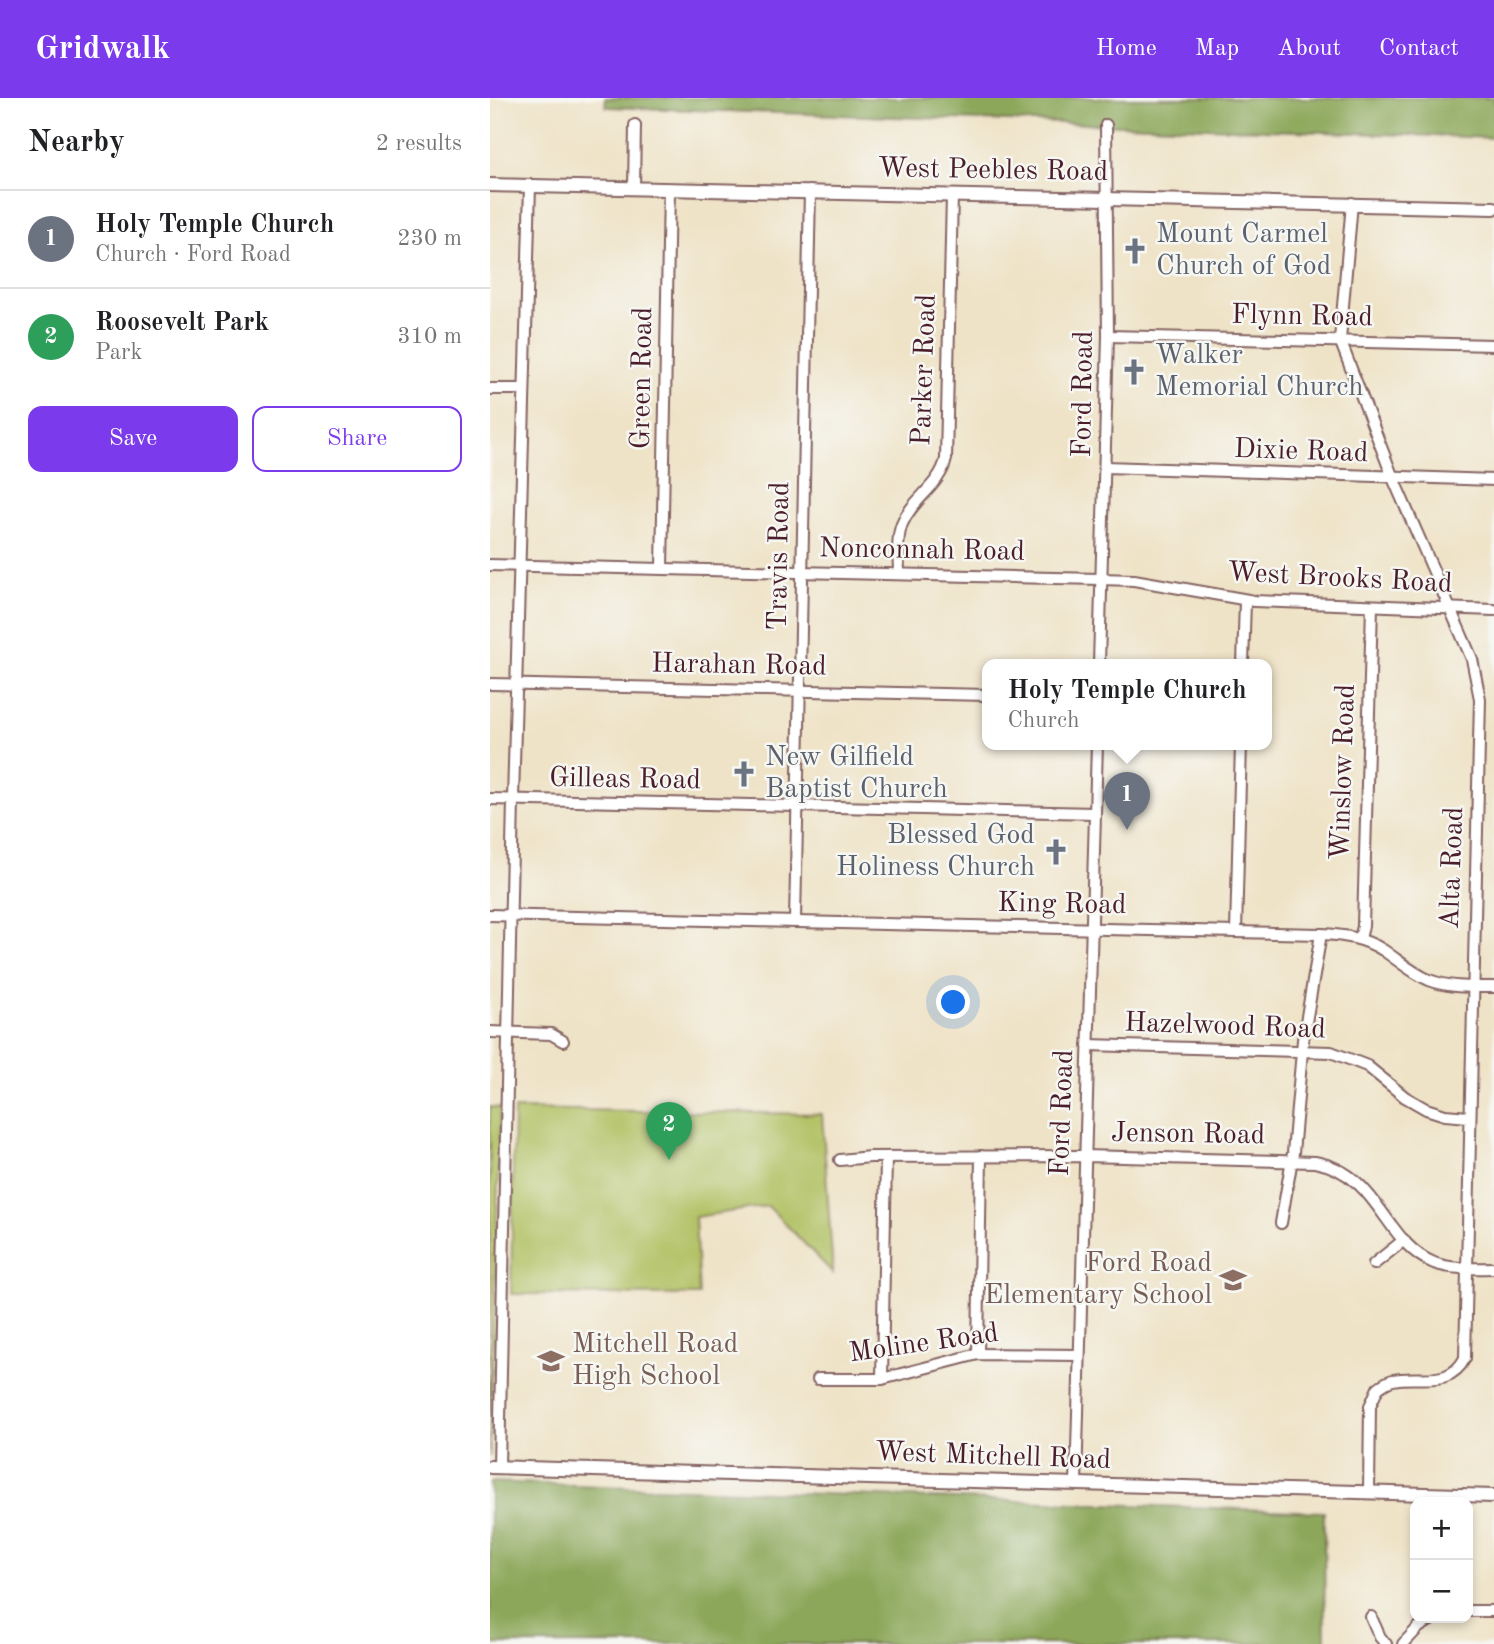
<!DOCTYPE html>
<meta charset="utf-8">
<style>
:root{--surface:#fff;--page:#f2f2f2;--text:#202124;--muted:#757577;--line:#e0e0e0;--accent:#7c3aed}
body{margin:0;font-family:"Old Standard TT",serif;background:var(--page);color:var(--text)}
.controls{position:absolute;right:21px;bottom:21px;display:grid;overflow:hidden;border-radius:14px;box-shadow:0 4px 10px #0003}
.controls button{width:63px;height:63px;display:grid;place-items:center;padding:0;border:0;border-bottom:2px solid var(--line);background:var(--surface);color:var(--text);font:35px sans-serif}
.you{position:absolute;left:464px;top:905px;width:24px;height:24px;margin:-18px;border:5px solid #fff;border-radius:50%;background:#1a73e8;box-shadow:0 0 0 10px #1a73e833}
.badge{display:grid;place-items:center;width:46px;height:46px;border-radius:50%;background:var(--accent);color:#fff;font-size:23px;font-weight:700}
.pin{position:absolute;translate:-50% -58px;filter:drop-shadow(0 2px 4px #0008)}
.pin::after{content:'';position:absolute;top:37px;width:24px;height:21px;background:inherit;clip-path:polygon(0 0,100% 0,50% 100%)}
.popup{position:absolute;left:492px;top:561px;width:290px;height:91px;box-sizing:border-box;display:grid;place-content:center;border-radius:14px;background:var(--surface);filter:drop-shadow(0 2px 5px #0005);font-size:23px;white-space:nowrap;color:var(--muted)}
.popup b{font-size:26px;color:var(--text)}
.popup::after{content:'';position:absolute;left:50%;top:100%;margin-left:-14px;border:14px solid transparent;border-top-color:var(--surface)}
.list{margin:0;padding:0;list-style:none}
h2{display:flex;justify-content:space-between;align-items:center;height:91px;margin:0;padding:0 28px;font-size:30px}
h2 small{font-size:23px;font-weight:400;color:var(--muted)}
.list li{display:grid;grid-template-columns:46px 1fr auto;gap:21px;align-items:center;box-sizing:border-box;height:98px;padding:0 28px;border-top:2px solid var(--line)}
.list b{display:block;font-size:26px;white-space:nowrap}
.list p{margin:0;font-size:23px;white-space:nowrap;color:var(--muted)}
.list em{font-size:23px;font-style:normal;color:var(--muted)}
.actions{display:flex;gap:14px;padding:21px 28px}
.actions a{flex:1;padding:16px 0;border:2px solid var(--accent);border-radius:14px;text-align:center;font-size:24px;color:var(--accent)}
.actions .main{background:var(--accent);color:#fff}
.map{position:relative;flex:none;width:1004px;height:1546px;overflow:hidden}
header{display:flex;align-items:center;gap:42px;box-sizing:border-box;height:98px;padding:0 35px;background:var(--accent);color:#fff}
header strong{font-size:33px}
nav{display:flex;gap:38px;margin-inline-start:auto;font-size:24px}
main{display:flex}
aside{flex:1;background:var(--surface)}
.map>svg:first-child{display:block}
.green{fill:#b1c164;stroke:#7e7048;stroke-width:2}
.forest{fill:#8ca75a;stroke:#6b6342;stroke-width:2}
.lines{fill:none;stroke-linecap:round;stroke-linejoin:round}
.minor-casing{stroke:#846462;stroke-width:14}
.major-casing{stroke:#846462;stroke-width:16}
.minor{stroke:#fff;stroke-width:10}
.major{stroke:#fff;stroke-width:12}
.labels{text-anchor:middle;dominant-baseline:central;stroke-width:5;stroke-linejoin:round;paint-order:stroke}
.street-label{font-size:28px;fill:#4a1f2b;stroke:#f6f6f2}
.worship-label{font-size:28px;fill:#5b616d;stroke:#f6f6f2;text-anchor:start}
.education-label{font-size:28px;fill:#785e54;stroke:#f6f6f2;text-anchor:end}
</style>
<header>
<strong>Gridwalk</strong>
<nav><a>Home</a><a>Map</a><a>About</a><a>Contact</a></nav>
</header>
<main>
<aside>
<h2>Nearby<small>2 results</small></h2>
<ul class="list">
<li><span class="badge" style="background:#6b7280">1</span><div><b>Holy Temple Church</b><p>Church · Ford Road</p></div><em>230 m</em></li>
<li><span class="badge" style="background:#2e9e5b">2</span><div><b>Roosevelt Park</b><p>Park</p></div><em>310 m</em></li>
</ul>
<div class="actions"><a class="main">Save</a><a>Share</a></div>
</aside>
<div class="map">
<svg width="1004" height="1546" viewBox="0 0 1004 1546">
<rect width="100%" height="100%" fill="#f6f6f2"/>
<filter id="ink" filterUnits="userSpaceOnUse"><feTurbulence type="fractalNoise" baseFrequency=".0143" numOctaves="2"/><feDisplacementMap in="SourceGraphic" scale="14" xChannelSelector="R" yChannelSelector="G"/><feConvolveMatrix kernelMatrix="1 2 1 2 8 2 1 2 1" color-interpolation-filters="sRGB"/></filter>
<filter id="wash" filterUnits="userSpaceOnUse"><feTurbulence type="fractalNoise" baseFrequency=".00686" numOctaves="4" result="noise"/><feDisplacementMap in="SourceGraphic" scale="28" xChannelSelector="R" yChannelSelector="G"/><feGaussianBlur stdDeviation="1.57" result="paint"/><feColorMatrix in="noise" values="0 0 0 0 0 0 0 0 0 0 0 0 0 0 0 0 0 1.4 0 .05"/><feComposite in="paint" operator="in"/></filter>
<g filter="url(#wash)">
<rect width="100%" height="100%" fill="#efe3c7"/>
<g class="green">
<polygon points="0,1009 10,1010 0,1359"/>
<polygon points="24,1011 332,1016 343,1175 278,1108 205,1119 209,1197 21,1196"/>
</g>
<g class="forest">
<polygon points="115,0 1004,0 1004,40 116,9"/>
<polygon points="0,1384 834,1414 835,1546 0,1546"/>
</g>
</g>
<g filter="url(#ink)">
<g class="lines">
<g class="minor-casing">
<g id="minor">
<polyline points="144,90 145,27"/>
<path d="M862 105 850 242 903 380 982 561 990 601 975 1260C959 1291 930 1276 903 1282 898 1283 892 1287 888 1290L880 1308 879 1393"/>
<polyline points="618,238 1004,247"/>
<polyline points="0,291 34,291"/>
<polyline points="615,369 1004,382"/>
<polyline points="0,467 610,481 644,482 764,503 1004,512"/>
<polyline points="172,470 179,92"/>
<path d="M409 476C409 460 406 441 412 426 422 401 450 388 456 361L462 97"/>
<polyline points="609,566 618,238 616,27"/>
<polyline points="753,566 755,503"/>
<polyline points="0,586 497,597"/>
<polyline points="0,701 605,715"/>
<path d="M0 817 831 836C854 837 874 840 893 852 908 862 922 875 939 882 960 890 982 889 1004 889"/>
<polyline points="305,823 320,93"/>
<polyline points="746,834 751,646"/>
<polyline points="870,841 873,828 882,508"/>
<polyline points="0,934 61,936 73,943"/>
<polyline points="598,947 841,954 877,968 915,999 936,1011 955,1017 979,1019"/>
<path d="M350 1062 380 1059 594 1058 825 1064C890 1076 894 1145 944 1165 963 1172 984 1170 1004 1170"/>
<polyline points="791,1125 803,1055 813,942 831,836"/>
<polyline points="884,1166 914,1142"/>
<polyline points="488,1256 491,1058"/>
<polyline points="328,1281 392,1281 488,1256 589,1257"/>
<polyline points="392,1281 396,1059"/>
<polyline points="9,1369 23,702 40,88"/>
<polyline points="586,1386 607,646"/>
<polyline points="978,1513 1004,1513"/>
<polyline points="881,1519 890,1539 896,1546"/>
<polyline points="913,1546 929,1529 944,1520"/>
</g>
</g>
<g class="major-casing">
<g id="major">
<polyline points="0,87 1004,110"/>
<polyline points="0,1369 1004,1398"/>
</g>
</g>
<use href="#minor" class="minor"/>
<use href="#major" class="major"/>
</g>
</g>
<defs>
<g id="church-bare" transform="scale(2.1)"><path d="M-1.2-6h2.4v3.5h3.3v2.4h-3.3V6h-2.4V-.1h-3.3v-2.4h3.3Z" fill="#6b7280" stroke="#f6f6f2" stroke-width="2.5" paint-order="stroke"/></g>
<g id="school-bare" transform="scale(2.1)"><path d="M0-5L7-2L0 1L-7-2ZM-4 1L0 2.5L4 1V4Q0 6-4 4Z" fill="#8d6e63" stroke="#f6f6f2" stroke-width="2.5" paint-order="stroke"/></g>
</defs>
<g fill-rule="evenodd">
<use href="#church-bare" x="645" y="153"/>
<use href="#church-bare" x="644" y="274"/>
<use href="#church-bare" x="254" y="676"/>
<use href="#church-bare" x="566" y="754"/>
<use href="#school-bare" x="743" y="1182"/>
<use href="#school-bare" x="61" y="1263"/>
</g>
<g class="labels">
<g class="street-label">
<text transform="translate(503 73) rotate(1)">West Peebles Road</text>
<text transform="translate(812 219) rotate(1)">Flynn Road</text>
<text transform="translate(435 272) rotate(-88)">Parker Road</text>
<text transform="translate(153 280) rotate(-89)">Green Road</text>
<text transform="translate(594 296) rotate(-89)">Ford Road</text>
<text transform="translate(811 354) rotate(2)">Dixie Road</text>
<text transform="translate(432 453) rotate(1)">Nonconnah Road</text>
<text transform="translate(290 458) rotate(-89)">Travis Road</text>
<text transform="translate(850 481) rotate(3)">West Brooks Road</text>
<text transform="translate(249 568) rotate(1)">Harahan Road</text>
<text transform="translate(854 674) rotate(-88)">Winslow Road</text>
<text transform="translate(135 682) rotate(1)">Gilleas Road</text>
<text transform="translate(963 770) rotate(-88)">Alta Road</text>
<text transform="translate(572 807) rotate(1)">King Road</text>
<text transform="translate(735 929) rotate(2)">Hazelwood Road</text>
<text transform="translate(573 1015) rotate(-88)">Ford Road</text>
<text transform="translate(698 1037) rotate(1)">Jenson Road</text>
<text transform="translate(434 1246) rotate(-8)">Moline Road</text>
<text transform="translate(503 1359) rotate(2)">West Mitchell Road</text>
</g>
<g class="worship-label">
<text x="666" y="137">Mount Carmel<tspan x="666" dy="32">Church of God</tspan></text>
<text x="665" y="258">Walker<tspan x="665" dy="32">Memorial Church</tspan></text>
<text x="275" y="660">New Gilfield<tspan x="275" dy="32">Baptist Church</tspan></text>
<text x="545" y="738" text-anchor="end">Blessed God<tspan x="545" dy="32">Holiness Church</tspan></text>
</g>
<g class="education-label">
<text x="722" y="1166">Ford Road<tspan x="722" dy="32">Elementary School</tspan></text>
<text x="82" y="1247" text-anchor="start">Mitchell Road<tspan x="82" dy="32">High School</tspan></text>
</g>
</g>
</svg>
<div class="controls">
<button>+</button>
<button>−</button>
</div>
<div class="you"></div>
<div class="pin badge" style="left:637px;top:732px;background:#6b7280">1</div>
<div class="popup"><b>Holy Temple Church</b>Church</div>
<div class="pin badge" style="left:179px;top:1062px;background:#2e9e5b">2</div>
</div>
</main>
